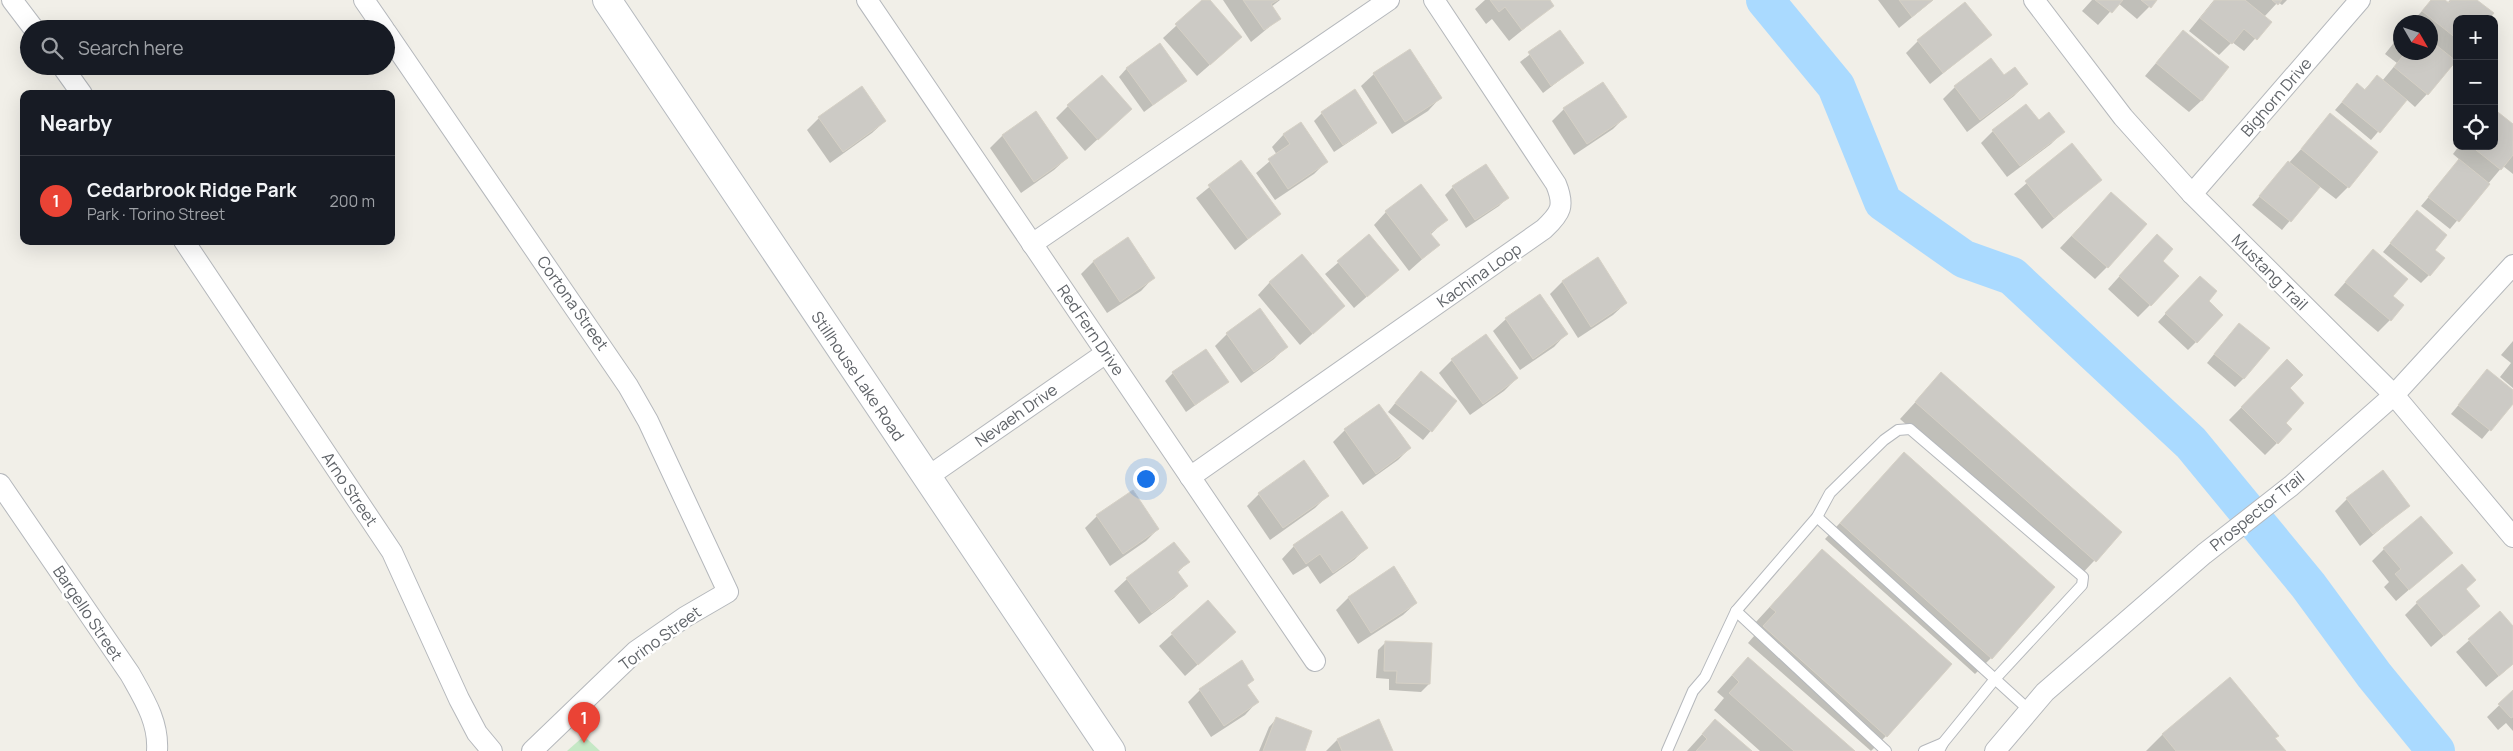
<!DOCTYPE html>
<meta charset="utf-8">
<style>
:root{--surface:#171b24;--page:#242831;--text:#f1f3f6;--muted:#9ea1a6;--line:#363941;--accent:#ea4335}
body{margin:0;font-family:Manrope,sans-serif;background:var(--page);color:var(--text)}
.controls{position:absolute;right:15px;top:15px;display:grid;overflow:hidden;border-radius:10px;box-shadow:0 5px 20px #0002}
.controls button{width:45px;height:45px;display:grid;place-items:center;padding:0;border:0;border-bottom:1px solid var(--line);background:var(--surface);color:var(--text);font:25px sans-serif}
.compass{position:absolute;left:2393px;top:15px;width:45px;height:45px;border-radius:50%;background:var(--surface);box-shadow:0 5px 20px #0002;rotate:129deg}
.you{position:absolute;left:1145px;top:478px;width:18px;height:18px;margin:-12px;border:4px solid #fff;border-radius:50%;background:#1a73e8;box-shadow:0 0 0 8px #1a73e833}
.badge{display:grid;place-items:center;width:32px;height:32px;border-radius:50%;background:var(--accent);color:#fff;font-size:16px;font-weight:700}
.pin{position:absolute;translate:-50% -41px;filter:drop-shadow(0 1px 2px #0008)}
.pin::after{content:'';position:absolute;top:26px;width:18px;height:15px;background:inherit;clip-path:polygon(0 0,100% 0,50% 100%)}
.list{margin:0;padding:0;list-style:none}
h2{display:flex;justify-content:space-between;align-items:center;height:65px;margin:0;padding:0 20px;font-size:21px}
h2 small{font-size:16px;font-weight:400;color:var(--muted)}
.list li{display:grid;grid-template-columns:32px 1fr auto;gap:15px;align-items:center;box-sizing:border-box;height:90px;padding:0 20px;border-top:1px solid var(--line)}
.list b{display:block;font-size:19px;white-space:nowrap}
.list p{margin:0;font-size:16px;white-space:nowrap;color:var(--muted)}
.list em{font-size:16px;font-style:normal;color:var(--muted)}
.icon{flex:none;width:28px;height:28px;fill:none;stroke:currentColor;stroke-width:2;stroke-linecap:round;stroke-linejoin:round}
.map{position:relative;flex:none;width:2513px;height:751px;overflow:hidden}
.search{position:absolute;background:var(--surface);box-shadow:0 5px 20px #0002;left:20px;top:20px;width:375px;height:55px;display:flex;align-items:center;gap:12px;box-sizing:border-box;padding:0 18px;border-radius:28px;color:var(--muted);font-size:19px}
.panel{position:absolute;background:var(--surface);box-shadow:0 5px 20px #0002;left:20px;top:90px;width:375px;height:155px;border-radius:10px}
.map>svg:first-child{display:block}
.green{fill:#c5e8c5}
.shadow{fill:#0003}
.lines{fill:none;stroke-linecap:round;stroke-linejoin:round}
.river{stroke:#aadaff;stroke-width:38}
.building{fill:#cccac5;stroke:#d6d1c6}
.lane-casing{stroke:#b5b8bc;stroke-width:12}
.street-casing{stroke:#b5b8bc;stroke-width:22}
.secondary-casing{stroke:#b6babf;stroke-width:30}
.lane{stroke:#fff;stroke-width:10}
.street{stroke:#fff;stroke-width:20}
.secondary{stroke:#fff;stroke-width:28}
.labels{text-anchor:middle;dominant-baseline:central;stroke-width:5;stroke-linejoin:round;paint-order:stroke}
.street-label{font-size:16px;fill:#5f6368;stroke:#fff}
</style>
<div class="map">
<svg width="2513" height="751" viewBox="0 0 2513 751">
<rect width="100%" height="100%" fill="#f1efe8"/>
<polygon class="green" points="584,736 600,751 567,751"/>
<g class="shadow">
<polygon points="1204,0 1208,0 1228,49 1197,76 1163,38"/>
<polygon points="1223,0 1280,0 1271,7 1279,19 1251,42"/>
<polygon points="1485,0 1548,0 1552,6 1509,41 1492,19 1486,24 1475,9"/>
<polygon points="1878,0 1933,0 1899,28"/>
<polygon points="2092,0 2156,0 2137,19 2118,3 2098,25 2082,11"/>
<polygon points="2214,0 2287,0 2282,5 2278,2 2264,17 2270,22 2244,51 2232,42 2219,55 2189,31"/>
<polygon points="2432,0 2443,0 2447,3 2450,0 2475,0 2457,19 2457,55 2427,94 2415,107 2406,99 2371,140 2335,110 2357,85 2364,90 2377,77 2382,81 2397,63 2385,54 2400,35 2400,52 2430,52 2430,22 2412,22"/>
<polygon points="1560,31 1582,63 1543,93 1520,62"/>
<polygon points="2183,31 2202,100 2189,112 2145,76"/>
<polygon points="1990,35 1930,84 1906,53 1918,41"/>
<polygon points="1410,51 1440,98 1428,111 1392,134 1361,86 1374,74"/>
<polygon points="1127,68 1185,81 1144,112 1119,77"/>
<polygon points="2004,77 2026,84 2014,96 1967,132 1943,99 1955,87"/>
<polygon points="1068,106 1130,109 1085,151 1056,118"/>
<polygon points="1564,109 1625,117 1613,129 1574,155 1552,121"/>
<polygon points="1036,113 1067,158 1054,170 1021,193 990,148 1002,136"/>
<polygon points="1322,113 1376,122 1367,130 1334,152 1314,121"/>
<polygon points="2331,115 2348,187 2336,199 2319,186 2282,230 2252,205"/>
<polygon points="819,118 885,121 872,133 830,163 807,130"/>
<polygon points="2513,126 2513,174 2503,166 2450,229 2421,206 2460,160 2453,154 2459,146 2494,146"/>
<polygon points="1993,131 2063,132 2051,144 2007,177 1981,143"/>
<polygon points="1284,134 1326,162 1314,174 1275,200 1256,173 1277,155 1272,147"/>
<polygon points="2072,145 2100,180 2042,229 2014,194"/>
<polygon points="1240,162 1279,214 1235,250 1196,198"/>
<polygon points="1453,187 1507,198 1499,206 1466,228 1445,195"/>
<polygon points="2111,194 2107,267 2095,279 2060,248"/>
<polygon points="1386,212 1446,220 1430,235 1438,245 1409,271 1374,225"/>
<polygon points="2417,212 2429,275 2421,283 2383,252"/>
<polygon points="1369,236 1397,270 1354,308 1325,274"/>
<polygon points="1127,239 1153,278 1141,291 1107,313 1081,274 1093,262"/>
<polygon points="2145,248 2161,261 2150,305 2138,317 2108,289"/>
<polygon points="2373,251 2391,296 2390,320 2378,332 2334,295"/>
<polygon points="1597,259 1626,303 1613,315 1578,338 1550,294 1562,282"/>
<polygon points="1270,282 1344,306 1300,345 1258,295"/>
<polygon points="2192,285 2207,301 2196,342 2188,350 2158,322"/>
<polygon points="1540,295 1566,334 1554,347 1520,370 1493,331 1506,319"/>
<polygon points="2231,333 2244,378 2235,387 2207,363"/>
<polygon points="1227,334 1286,347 1274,359 1241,383 1215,346"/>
<polygon points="1486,335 1517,378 1504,391 1470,415 1439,373 1452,360"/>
<polygon points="2513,341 2513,388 2500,377 2511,363 2501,355"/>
<polygon points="2287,361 2288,388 2284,423 2291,429 2265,455 2229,420"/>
<polygon points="2487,371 2513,392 2513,402 2482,439 2451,414"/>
<polygon points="1173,373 1227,382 1186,412 1165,381"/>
<polygon points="1941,374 2121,532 2079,577 1900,419"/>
<polygon points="1413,381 1456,401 1423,440 1388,412"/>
<polygon points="1379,406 1410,448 1398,460 1363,485 1333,442 1345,430"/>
<polygon points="1904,454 1991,658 1975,674 1825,539"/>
<polygon points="1259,494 1328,495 1315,508 1270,540 1247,506"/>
<polygon points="2347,499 2408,506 2360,546 2335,511"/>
<polygon points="1342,513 1366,548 1354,560 1320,584 1308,566 1293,575 1282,559 1294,546"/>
<polygon points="1097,516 1158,529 1146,541 1110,566 1085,528"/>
<polygon points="1174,544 1188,562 1177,573 1186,586 1174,598 1139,624 1114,591 1127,579"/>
<polygon points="2384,549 2451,553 2396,601 2384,587 2389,582 2372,561"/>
<polygon points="1822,550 1886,736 1871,751 1748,643 1761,628 1755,623"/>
<polygon points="1393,568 1416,603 1403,615 1358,644 1336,610 1348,598"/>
<polygon points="2465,589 2478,606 2431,647 2405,615 2417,603"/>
<polygon points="1208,602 1234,632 1185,676 1159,646"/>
<polygon points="2500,613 2513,628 2513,664 2486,687 2456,652"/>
<polygon points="1386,642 1429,684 1421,692 1389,690 1389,679 1376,678 1378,650"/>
<polygon points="1732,675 1853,751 1760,751 1714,710 1724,698 1717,692"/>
<polygon points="1253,679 1246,686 1257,702 1245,715 1211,737 1188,702 1200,690"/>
<polygon points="2230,679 2284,751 2146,751 2162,735"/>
<polygon points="2513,692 2513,731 2506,723 2498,730 2487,717"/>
<polygon points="1277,718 1303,751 1259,751 1269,727"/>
<polygon points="1715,720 1750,751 1687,751"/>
<polygon points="1337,740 1391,751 1326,751"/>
</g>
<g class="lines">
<polyline class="river" points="1765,0 1836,86 1883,202 1964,259 2012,276 2191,443 2308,585 2374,675 2436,751"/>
</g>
<g class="building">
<polygon points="1202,0 1210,0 1242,37 1210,65 1175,24"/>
<polygon points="1243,0 1278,0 1271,4 1281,19 1264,30"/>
<polygon points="1490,0 1550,0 1554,6 1522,30 1505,7 1499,12"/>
<polygon points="1899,0 1933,0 1912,17"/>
<polygon points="2095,0 2123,0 2112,13"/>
<polygon points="2141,0 2157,0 2151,8"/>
<polygon points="2215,0 2245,0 2272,22 2257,40 2244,29 2232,44 2200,18"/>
<polygon points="2272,0 2282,0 2278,5"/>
<polygon points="2431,0 2445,0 2449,3 2451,0 2477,0 2494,13 2489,19 2457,19 2457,39 2422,11"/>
<polygon points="1965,2 1992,35 1943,73 1917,40"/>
<polygon points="1560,30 1584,63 1551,86 1528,52"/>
<polygon points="2183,30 2229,67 2202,101 2156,63"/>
<polygon points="2430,40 2456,61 2428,95 2394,67 2406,52 2430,52"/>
<polygon points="1160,43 1187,81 1153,105 1126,68"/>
<polygon points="1410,49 1442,98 1405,122 1373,73"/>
<polygon points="1991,58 2004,75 2015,67 2028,84 1980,120 1954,86"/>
<polygon points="1102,75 1132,109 1098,140 1067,105"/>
<polygon points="2377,75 2407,100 2380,133 2342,102 2357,83 2365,90"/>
<polygon points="1603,82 1627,117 1587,144 1563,108"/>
<polygon points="862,86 886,121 843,152 818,117"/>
<polygon points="1355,89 1377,123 1343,145 1321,112"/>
<polygon points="2026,104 2039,120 2049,112 2065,132 2020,166 1992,130"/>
<polygon points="2494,109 2513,124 2513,155 2501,170 2471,146 2494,146"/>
<polygon points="1036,111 1068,158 1034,182 1002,135"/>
<polygon points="2330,113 2378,152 2349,188 2301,149"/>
<polygon points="1301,122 1328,162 1288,189 1268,159 1290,144 1283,134"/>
<polygon points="2072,143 2102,180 2054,218 2025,181"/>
<polygon points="2459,159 2490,184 2459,222 2428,197"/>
<polygon points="1241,160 1281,214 1248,239 1208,185"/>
<polygon points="2288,161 2320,187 2291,222 2259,196"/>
<polygon points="1486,164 1509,198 1475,220 1452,186"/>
<polygon points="1421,184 1448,220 1430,233 1440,245 1422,259 1385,211"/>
<polygon points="2111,192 2147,224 2108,268 2072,236"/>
<polygon points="2417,210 2447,235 2435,250 2445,258 2430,276 2390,243"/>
<polygon points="1369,234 1399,270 1367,297 1337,261"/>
<polygon points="2157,234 2173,249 2163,261 2179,276 2151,306 2119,276"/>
<polygon points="1128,237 1155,278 1120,302 1093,261"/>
<polygon points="2373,249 2408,279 2393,296 2404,305 2391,321 2345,282"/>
<polygon points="1302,254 1345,306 1313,334 1269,282"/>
<polygon points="1598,257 1627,303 1591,327 1562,281"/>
<polygon points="2200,276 2217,291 2209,301 2223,315 2197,343 2165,313"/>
<polygon points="1540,294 1568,334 1533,359 1505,318"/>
<polygon points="1260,308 1288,347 1254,372 1226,333"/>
<polygon points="2239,323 2270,348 2244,379 2214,354"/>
<polygon points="1486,334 1518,378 1483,404 1451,359"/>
<polygon points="1206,349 1229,382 1195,405 1172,372"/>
<polygon points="2287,359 2303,375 2290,388 2304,403 2286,423 2292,429 2278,444 2241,407"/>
<polygon points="2487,369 2513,390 2513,404 2491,431 2458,405"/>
<polygon points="1421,371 1457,401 1432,432 1395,403"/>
<polygon points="1941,372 2122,532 2096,562 1915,402"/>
<polygon points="1379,404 1411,448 1376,474 1344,429"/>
<polygon points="1904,452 2055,587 1992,659 1840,523"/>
<polygon points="1304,460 1329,496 1283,528 1258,493"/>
<polygon points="2383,470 2410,506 2373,534 2346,498"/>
<polygon points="1133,490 1159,529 1123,554 1096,515"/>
<polygon points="1342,511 1368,548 1333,573 1320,554 1306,564 1293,545"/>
<polygon points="2421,516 2453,553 2409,590 2395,574 2401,569 2383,548"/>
<polygon points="1174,542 1190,562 1177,571 1188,586 1152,613 1126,578"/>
<polygon points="1822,549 1952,664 1887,737 1763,626 1776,612 1770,607"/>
<polygon points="2462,564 2476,580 2466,589 2480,606 2444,636 2416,602"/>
<polygon points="1394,566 1417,603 1371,633 1348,597"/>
<polygon points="1208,600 1236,632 1198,665 1171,633"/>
<polygon points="2500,611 2513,626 2513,664 2499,676 2468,639"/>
<polygon points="1385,641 1432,643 1430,684 1396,683 1397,671 1384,671"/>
<polygon points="1748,657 1855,751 1794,751 1729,693 1739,682 1732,675"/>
<polygon points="1242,660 1254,680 1247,685 1259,702 1224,726 1199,689"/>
<polygon points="2230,677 2279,736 2275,738 2286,751 2176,751 2162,734"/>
<polygon points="2513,690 2513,717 2511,718 2498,704"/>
<polygon points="1276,717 1312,731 1305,751 1263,751"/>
<polygon points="1379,719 1393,751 1342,751 1337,739"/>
<polygon points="1715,719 1752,751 1696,751 1707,739 1702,734"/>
</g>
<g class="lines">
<g class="lane-casing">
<g id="lane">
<polyline points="1817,517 2029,710"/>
<polyline points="1736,611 1886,751"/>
<polyline points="1667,751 1693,691 1705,677 1736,611 1817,517 1830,493 1884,440 1898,430 1910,429 2083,577 2082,585 1995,679 1943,743 1939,751"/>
<polyline points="1924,751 1943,743"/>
</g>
</g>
<g class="street-casing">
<g id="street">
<polyline points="12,0 34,29"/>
<polyline points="364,0 384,29"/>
<polyline points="867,0 1315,661"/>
<polyline points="2034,0 2123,117 2192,194 2394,395 2513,537"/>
<polyline points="386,32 628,386 648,421 728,592 685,617 636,651 532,751"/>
<polyline points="62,66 82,94"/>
<polyline points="2192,194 2360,0"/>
<polyline points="184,241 392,552 459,699 477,733 492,751"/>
<polyline points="1032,244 1389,0"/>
<path d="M1190 477 1544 229C1561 213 1565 206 1556 184L1434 0"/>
<polyline points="926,478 1106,353"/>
<path d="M0 484 130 674C144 699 159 722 157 751"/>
<polyline points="1995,751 2045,692 2204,554 2291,486 2394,395 2513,265"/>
</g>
</g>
<g class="secondary-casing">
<polyline id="secondary" points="607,0 1111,751"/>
</g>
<use href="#lane" class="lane"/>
<use href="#street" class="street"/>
<use href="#secondary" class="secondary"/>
</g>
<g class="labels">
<g class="street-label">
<text transform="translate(2276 97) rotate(-49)">Bighorn Drive</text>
<text transform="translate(2270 272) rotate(45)">Mustang Trail</text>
<text transform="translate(1479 275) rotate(-35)">Kachina Loop</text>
<text transform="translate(573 303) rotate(55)">Cortona Street</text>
<text transform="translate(1091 330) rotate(56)">Red Fern Drive</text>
<text transform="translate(858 376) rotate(56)">Stillhouse Lake Road</text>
<text transform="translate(1016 415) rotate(-35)">Nevaeh Drive</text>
<text transform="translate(350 489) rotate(56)">Arno Street</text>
<text transform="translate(2257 511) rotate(-39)">Prospector Trail</text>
<text transform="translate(88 613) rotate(56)">Bargello Street</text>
<text transform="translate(660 638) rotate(-36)">Torino Street</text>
</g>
</g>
</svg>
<div class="controls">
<button>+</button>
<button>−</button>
<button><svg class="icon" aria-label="locate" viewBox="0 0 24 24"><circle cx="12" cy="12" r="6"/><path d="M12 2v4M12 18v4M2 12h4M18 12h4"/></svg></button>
</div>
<svg class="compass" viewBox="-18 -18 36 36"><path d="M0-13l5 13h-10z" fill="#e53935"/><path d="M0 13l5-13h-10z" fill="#9ea1a6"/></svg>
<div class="you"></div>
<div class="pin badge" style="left:584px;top:743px">1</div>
<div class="search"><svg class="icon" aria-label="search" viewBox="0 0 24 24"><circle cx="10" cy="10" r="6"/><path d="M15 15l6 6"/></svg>Search here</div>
<section class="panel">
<h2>Nearby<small></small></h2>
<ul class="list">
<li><span class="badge">1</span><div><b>Cedarbrook Ridge Park</b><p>Park · Torino Street</p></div><em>200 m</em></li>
</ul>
</section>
</div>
